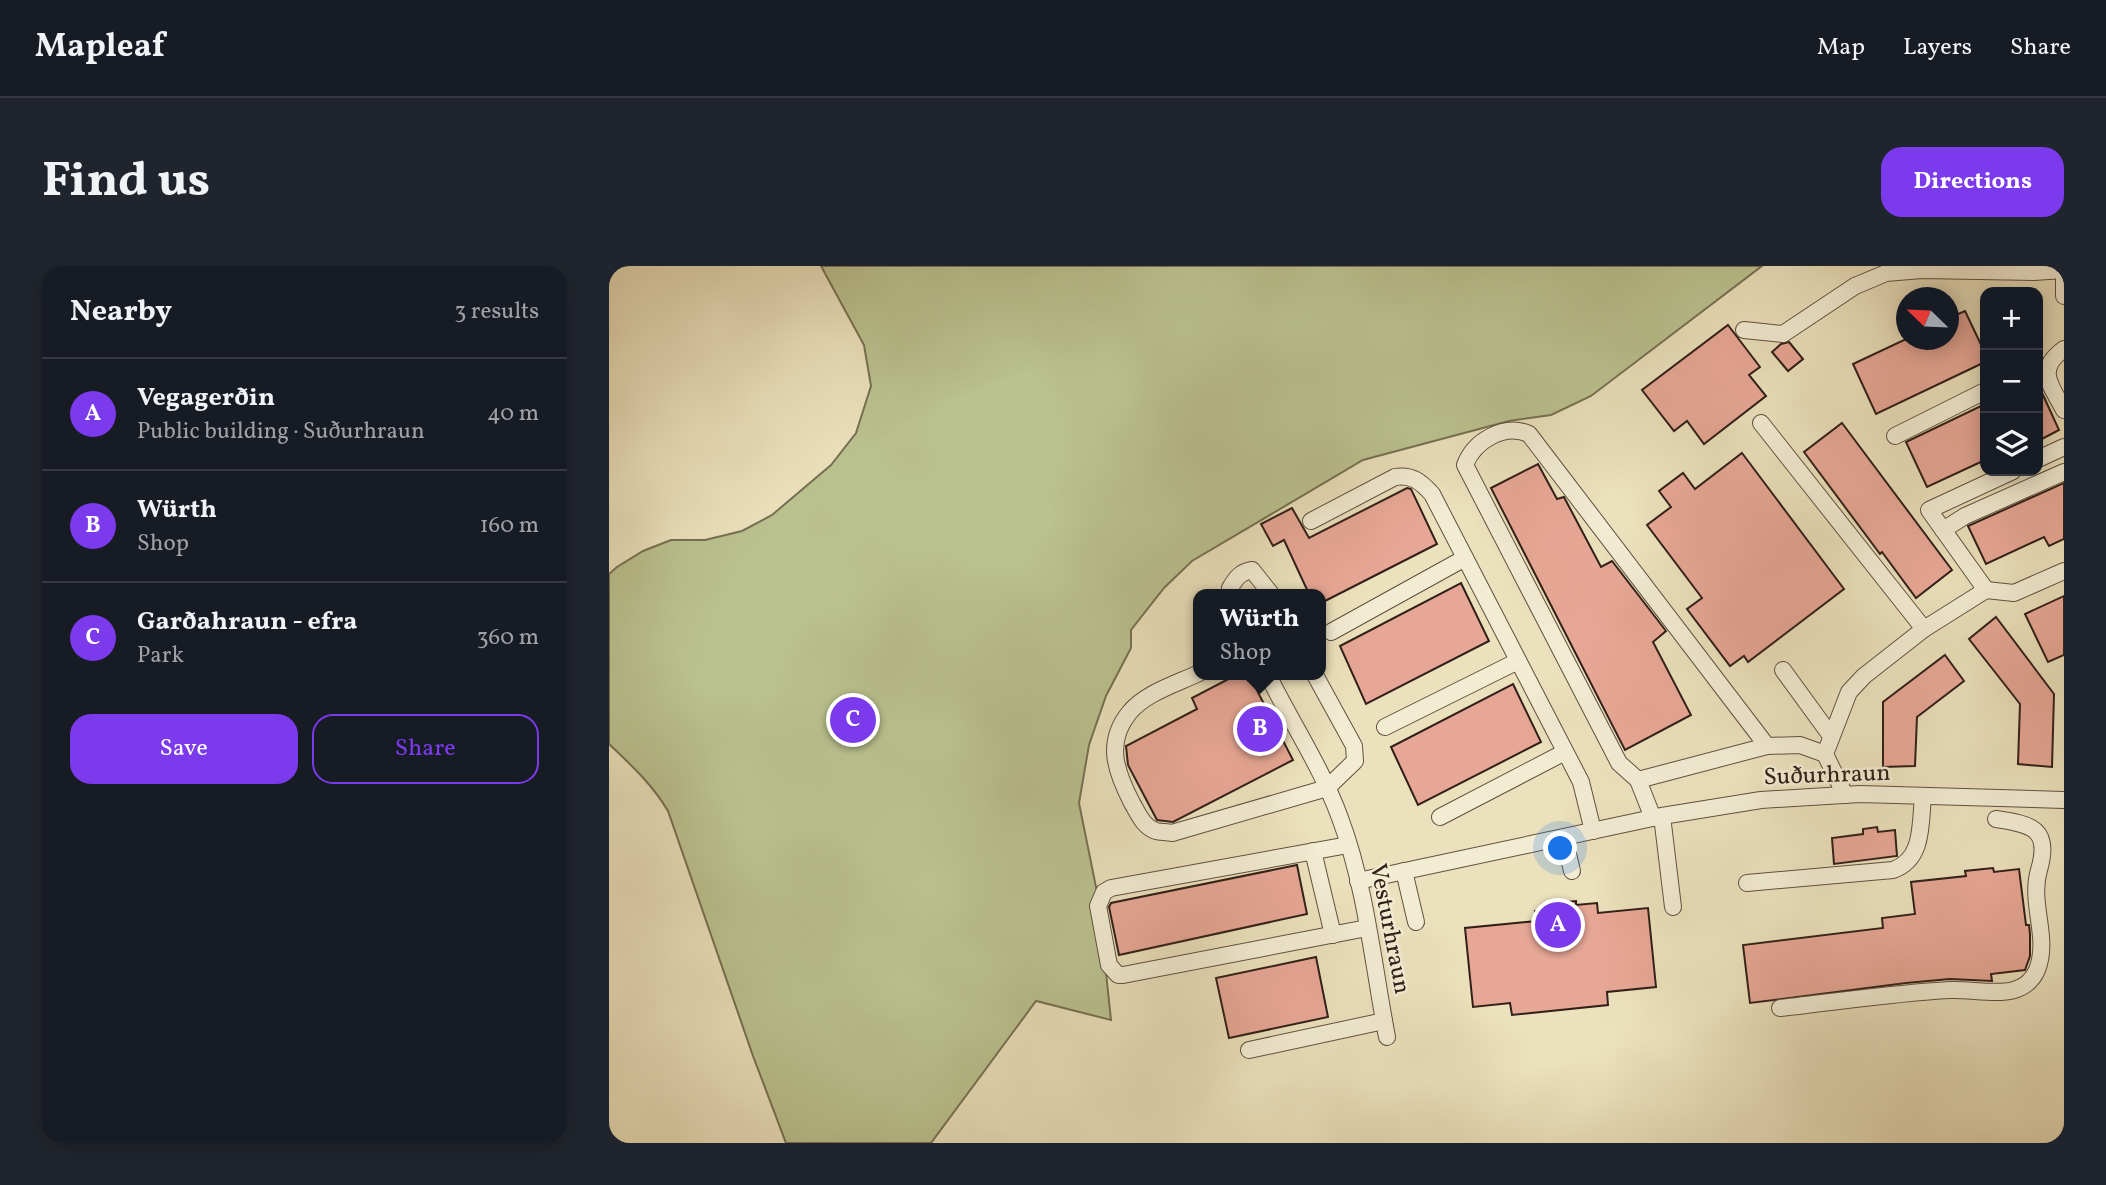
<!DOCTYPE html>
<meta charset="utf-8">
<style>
:root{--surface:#171b24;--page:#20242c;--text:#f1f3f6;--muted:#9ea1a6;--line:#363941;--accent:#7c3aed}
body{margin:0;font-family:Vollkorn,serif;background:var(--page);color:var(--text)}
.controls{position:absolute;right:21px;top:21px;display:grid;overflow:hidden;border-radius:14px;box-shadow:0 4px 18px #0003}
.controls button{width:63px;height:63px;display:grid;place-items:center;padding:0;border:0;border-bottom:2px solid var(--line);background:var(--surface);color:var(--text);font:35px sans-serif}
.compass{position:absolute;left:1287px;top:21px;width:63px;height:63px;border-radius:50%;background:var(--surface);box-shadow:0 4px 18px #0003;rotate:293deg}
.you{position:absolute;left:952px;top:583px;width:24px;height:24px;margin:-18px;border:5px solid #fff;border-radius:50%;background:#1a73e8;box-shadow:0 0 0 10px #1a73e833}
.badge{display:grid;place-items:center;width:46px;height:46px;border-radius:50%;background:var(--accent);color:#fff;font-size:23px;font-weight:700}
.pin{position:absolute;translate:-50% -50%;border:4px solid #fff;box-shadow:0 2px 7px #0006}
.popup{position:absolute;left:584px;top:323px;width:133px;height:91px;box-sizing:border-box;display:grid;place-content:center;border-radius:14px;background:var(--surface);filter:drop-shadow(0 2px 5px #0005);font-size:23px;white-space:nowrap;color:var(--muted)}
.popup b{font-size:26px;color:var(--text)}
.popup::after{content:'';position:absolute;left:50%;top:100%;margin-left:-14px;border:14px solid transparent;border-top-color:var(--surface)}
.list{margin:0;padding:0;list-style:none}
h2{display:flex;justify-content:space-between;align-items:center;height:91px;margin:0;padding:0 28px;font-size:30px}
h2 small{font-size:23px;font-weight:400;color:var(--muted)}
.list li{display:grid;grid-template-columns:46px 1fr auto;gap:21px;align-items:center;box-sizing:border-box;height:112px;padding:0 28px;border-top:2px solid var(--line)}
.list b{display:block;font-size:26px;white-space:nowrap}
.list p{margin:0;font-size:23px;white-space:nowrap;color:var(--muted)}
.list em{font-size:23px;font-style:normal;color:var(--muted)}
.actions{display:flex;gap:14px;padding:21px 28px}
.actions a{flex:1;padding:16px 0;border:2px solid var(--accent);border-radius:21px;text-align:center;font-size:24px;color:var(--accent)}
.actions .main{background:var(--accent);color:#fff}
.icon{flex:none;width:38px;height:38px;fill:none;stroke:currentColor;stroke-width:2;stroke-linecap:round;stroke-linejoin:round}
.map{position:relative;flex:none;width:1455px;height:877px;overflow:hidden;border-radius:21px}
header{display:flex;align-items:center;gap:42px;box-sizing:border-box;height:98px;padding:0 35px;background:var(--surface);border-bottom:2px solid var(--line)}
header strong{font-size:33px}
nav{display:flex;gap:38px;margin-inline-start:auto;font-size:24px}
.intro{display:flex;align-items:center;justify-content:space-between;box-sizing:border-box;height:168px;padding:0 42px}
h1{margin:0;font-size:49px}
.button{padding:18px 32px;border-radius:21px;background:var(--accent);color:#fff;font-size:24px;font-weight:700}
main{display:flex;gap:42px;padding:0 42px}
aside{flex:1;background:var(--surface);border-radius:21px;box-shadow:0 4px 18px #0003}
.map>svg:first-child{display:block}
.green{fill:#bac28f;stroke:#767054;stroke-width:2}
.building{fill:#e7a796;stroke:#311f18;stroke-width:2}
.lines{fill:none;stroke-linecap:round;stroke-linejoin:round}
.minor-casing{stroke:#605041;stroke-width:18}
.minor{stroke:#f2ecd3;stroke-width:16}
.labels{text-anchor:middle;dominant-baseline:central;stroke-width:5;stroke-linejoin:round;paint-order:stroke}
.street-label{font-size:24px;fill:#311f18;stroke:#f2ecd3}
</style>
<header>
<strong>Mapleaf</strong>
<nav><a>Map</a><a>Layers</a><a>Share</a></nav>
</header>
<div class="intro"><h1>Find us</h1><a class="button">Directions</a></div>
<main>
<aside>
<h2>Nearby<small>3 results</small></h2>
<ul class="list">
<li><span class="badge">A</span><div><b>Vegagerðin</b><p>Public building · Suðurhraun</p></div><em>40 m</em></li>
<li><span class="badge">B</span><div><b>Würth</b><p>Shop</p></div><em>160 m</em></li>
<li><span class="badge">C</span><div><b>Garðahraun - efra</b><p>Park</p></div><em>360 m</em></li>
</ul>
<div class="actions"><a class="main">Save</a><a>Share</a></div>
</aside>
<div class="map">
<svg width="1455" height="877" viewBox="0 0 1455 877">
<rect width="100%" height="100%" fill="#ebe1bc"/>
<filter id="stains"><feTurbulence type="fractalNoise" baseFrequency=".00286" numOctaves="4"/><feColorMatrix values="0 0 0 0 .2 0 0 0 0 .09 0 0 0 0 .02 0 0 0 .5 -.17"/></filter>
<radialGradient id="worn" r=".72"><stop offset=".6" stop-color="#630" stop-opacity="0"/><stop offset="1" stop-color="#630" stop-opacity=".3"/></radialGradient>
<path class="green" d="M212 0H1153L982 130 942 149 900 155 754 194 583 295 555 322 522 364V382L497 430 480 479 470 537 489 631 502 754 427 735 322 877H177L144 790 59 545C43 518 23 500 0 478V308L8 301 34 285 62 274H96L133 265 163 249 222 199 247 167 262 120 255 79Z"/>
<g class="building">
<polygon points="1356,45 1376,87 1376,96 1267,148 1244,98 1295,74 1340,74 1340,52"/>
<polygon points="1119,59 1151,101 1140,109 1157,130 1095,178 1078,155 1065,165 1033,124"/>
<polygon points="1180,76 1194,93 1179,105 1163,86 1172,78"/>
<polygon points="1429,118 1450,164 1429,175"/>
<polygon points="1376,138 1376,194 1318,221 1297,176"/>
<polygon points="1233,157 1343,304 1307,332 1273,286 1271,288 1195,186"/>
<polygon points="1133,187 1235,323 1139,396 1135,390 1121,400 1078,343 1093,332 1038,259 1062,241 1050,225 1074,207 1086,223"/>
<polygon points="929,198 948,233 955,231 956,233 992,301 1003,295 1057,365 1044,376 1082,449 1016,484 882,222"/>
<polygon points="1455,217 1455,273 1440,280 1435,271 1377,298 1359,260"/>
<polygon points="798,222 802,223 828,278 712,337 712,328 700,328 675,274 664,280 652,258 683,242 700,272"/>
<polygon points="852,317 880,375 757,438 731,380"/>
<polygon points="1455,330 1455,389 1439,396 1416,348"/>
<polygon points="1387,351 1445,428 1443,501 1409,498 1411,438 1360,373"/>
<polygon points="1336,389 1355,415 1308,451 1306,500 1274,501 1274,436"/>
<polygon points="627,409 640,409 684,494 564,556 548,554 519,499 517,480 588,443 583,432"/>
<polygon points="904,418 932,476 809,539 782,481"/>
<polygon points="1268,561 1269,566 1286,564 1288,590 1225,598 1223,572 1254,568 1254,563"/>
<polygon points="688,599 698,648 510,689 500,641 502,637"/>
<polygon points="1384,602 1385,606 1410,603 1417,659 1420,659 1421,668 1421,690 1416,704 1382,708 1383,715 1341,713 1297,717 1141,737 1134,679 1274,662 1273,652 1306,648 1302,616 1357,610 1356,605"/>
<polygon points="967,635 967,639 988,637 989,647 1039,642 1047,721 998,726 999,739 903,749 901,737 864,741 856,662 927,655 926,645 947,642 946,637"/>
<polygon points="707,691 719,751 620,772 607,712"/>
</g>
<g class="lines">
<g class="minor-casing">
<g id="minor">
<polyline points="1455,11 1455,30"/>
<polyline points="1135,64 1174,68 1246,20 1277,7 1313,4 1425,6 1455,4"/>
<path d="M1455 83C1426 104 1442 119 1455 144"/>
<polyline points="1152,157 1315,363"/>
<polyline points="1286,170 1376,125"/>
<polyline points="1429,193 1455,181"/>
<path d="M702 255 786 211C803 208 812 216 823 228L972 516 984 565"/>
<polyline points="1334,264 1356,250 1455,206"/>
<polyline points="1377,324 1320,244 1404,205"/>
<path d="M622 328 621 322C627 312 631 306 643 304L662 328"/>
<polyline points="722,366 856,292"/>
<polyline points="1174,404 1222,470"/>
<path d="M590 407C567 418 536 427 520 447 496 477 507 506 523 537 529 547 534 561 547 565 551 566 558 566 563 567L718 522 746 495 745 480 706 409"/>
<path d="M659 409C682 456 713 502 731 552 757 621 764 698 778 771"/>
<polyline points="776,461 909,395"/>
<polyline points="1216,488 1240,426 1255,410 1315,363 1377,324 1405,327 1455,305"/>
<path d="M1029 514 1010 497 856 199C865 175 895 157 920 168L1158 480"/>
<polyline points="1053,550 1064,641"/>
<polyline points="831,551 956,486"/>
<polyline points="1044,552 1029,514 1158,480 1191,479 1216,488 1236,529"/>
<polyline points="955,571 963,605"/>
<polyline points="739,579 502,622 495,626 489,640 500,699 509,709 514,709 758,662"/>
<polyline points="704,585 724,669"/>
<polyline points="795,605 807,656"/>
<polyline points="749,615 1053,550 1152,534 1251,528 1455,534"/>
<path d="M1138 617 1284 604C1315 593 1311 558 1314 531"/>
<path d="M1171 742C1227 736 1284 727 1341 724 1360 723 1387 729 1405 724 1416 721 1423 715 1428 704 1441 671 1420 638 1430 604 1442 563 1423 558 1387 553"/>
<polyline points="640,784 775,755"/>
</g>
</g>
<use href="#minor" class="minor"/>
</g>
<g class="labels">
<g class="street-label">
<text transform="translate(1218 510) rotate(-2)">Suðurhraun</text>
<text transform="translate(780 663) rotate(79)">Vesturhraun</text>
</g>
</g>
<rect width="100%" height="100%" filter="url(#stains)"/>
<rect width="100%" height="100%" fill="url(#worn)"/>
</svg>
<div class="controls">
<button>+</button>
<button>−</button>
<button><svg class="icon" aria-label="layers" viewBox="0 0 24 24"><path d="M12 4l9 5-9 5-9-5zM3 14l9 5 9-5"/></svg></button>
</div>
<svg class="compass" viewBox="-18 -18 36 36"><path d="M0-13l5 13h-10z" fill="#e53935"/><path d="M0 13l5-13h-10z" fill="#9ea1a6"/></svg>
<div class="you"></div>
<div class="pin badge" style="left:949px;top:659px">A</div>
<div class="pin badge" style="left:651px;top:463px">B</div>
<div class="popup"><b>Würth</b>Shop</div>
<div class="pin badge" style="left:244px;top:454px">C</div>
</div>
</main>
